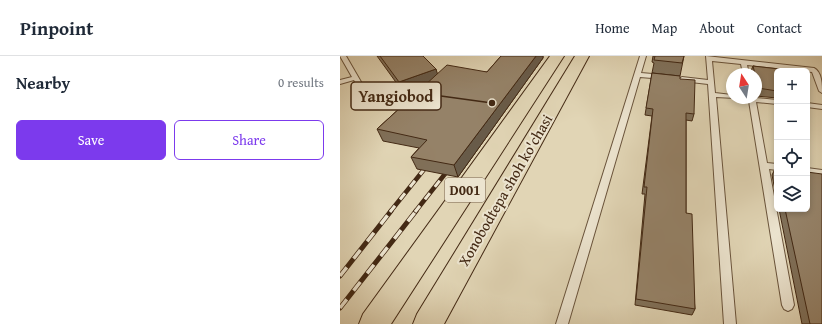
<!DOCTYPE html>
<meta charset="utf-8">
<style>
:root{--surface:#fff;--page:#f6f6f7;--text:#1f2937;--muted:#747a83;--line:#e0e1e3;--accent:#7c3aed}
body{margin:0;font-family:"Gentium Book Plus",serif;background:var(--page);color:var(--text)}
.controls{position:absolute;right:12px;top:12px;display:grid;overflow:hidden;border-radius:6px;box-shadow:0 2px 6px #0003}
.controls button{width:36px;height:36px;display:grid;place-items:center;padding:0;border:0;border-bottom:1px solid var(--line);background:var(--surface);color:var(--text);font:20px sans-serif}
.compass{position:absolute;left:386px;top:12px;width:36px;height:36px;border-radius:50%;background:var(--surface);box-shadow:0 2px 6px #0003;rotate:348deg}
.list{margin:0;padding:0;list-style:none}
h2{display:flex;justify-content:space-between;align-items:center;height:52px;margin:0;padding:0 16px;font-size:17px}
h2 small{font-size:13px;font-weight:400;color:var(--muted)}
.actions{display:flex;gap:8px;padding:12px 16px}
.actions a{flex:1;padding:9px 0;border:1px solid var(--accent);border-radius:6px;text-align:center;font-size:14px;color:var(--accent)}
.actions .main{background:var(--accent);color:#fff}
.icon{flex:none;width:22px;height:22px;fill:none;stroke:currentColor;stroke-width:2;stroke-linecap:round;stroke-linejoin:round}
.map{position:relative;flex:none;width:482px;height:268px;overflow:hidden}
header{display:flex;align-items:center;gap:24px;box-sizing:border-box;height:56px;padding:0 20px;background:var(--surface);border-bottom:1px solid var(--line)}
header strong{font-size:19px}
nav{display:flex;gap:22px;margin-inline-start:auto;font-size:14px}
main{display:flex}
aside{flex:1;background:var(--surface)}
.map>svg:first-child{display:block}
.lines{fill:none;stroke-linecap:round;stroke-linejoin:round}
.lane-casing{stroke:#6a543c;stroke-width:2}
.highway-casing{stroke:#432914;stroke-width:2}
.lane{fill:#ece4cf;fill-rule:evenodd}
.highway{fill:#e1d5b5;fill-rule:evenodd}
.rail-far1-casing{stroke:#432914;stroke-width:4.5}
.rail-casing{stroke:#432914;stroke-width:5}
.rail-far1{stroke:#ece4cf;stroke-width:3;stroke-dasharray:8;stroke-linecap:butt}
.rail{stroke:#ece4cf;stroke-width:3.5;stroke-dasharray:11;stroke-linecap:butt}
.wall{fill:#807059;stroke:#432914}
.shaded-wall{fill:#685b49;stroke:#432914}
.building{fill:#958268;stroke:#432914}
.labels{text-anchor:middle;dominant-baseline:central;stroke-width:4;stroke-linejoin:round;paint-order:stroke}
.shield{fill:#ece4cf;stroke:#76614c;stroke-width:1}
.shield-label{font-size:14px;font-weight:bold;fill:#432914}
.street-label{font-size:15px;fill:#432914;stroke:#ece4cf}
.leader{fill:none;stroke:#432914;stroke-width:1.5}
.callout-dot{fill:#432914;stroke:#ece4cf;stroke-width:1.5}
.callout{fill:#ece4cf;stroke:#432914;stroke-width:1.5}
.callout-label{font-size:16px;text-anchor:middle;font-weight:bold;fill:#432914}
</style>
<header>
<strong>Pinpoint</strong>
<nav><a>Home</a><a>Map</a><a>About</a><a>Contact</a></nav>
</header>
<main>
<aside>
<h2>Nearby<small>0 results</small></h2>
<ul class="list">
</ul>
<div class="actions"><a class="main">Save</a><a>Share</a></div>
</aside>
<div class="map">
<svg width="482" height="268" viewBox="0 0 482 268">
<rect width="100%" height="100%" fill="#e1d5b5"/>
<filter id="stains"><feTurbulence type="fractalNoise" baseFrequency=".005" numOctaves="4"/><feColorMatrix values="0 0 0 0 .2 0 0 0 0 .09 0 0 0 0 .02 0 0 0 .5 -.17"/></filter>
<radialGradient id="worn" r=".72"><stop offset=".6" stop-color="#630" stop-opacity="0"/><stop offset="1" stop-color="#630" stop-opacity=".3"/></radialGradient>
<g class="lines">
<g class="lane-casing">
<g id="lane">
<polygon points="0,0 6,0 35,50 34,51 30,51 14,24 0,28 0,24 12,21"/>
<polygon points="300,0 306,0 301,17 324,19 327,21 324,23 300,21 228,268 216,268"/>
<path d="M366 0 474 12C482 16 482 29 482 37L479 35 472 16 407 9 409 18H403L401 8 372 5 375 37 392 39V42H395L376 41 396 268H384L368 28 342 25 339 23 342 21 368 24Z"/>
<polygon points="396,42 416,42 437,44 437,48 416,46 427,107 437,108 437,114 429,113 454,249 452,253 448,255 444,253 442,249 409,45 399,44"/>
<polygon points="467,47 482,49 482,53 467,51"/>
<polygon points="467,112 482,114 482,120 467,118"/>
</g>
</g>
<g class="highway-casing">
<g id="highway">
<polygon points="210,0 224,0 51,268 19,268 23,258"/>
<polygon points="235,0 249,0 104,268 73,268 77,258"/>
</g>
</g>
<use href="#lane" class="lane"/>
<use href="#highway" class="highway"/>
<g class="rail-far1-casing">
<g id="rail-far1">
<polyline points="50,156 90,106"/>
<polyline points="75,156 112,109"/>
</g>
</g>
<g class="rail-casing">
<g id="rail">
<polyline points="0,220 51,155"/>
<polyline points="0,252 76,155"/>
</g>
</g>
<use href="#rail-far1" class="rail-far1"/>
<use href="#rail" class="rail"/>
</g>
<g class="wall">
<polygon points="37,0 83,0 96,13 97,18 147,16 161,0 203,0 203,2 118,121 77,113 71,101 79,92 43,85 37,73 87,27 63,36"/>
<polygon points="313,0 344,0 340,20 312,17 314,7 312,6"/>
<polygon points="413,10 437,15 437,42 416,40 416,18 411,18 410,17"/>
<polygon points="312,17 340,23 354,58 352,65 346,64 346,157 355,253 352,259 295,249 305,138 302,138 312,60 305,59"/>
<polygon points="436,111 437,111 437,145 432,119"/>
<polygon points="439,153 467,153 482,268 462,268"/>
</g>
<g class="shaded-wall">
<polygon points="196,0 203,0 203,2 118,121 114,109"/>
<polygon points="96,13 99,23 63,36 59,26"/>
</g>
<g class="building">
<polygon points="40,0 83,0 96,13 59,26"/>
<polygon points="161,0 196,0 114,109 71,101 87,84 37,73 107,9 147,16"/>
<polygon points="315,0 344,0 342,7 314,4"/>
<polygon points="413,10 457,15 437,15 437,35 418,32 416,25 416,18 415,18"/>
<polygon points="312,17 340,20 340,23 355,24 354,58 346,57 346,157 352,158 355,253 296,243 307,131 304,131 313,53 306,52"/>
<polygon points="467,116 482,118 482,268 470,268 445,153 467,153"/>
</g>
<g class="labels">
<rect class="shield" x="105" y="122" width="40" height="24" rx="3"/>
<g class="shield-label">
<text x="125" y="134">D001</text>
</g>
<g class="street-label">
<text transform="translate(165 134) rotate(-60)">Xonobodtepa shoh ko'chasi</text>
</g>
</g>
<path class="leader" d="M152 47L101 40"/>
<circle class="callout-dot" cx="152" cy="47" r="4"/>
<rect class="callout" x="11" y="26" width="90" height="28" rx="4"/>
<g class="callout-label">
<text x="56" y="46">Yangiobod</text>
</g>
<rect width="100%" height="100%" filter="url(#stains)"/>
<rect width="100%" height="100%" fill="url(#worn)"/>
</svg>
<div class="controls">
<button>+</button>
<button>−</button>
<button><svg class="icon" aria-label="locate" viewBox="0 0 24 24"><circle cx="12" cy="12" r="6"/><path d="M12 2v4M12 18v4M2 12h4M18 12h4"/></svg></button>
<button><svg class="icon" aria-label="layers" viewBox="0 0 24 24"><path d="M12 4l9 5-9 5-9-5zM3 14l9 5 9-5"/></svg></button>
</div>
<svg class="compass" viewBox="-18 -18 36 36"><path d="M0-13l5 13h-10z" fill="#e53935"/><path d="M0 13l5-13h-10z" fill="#747a83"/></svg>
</div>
</main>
